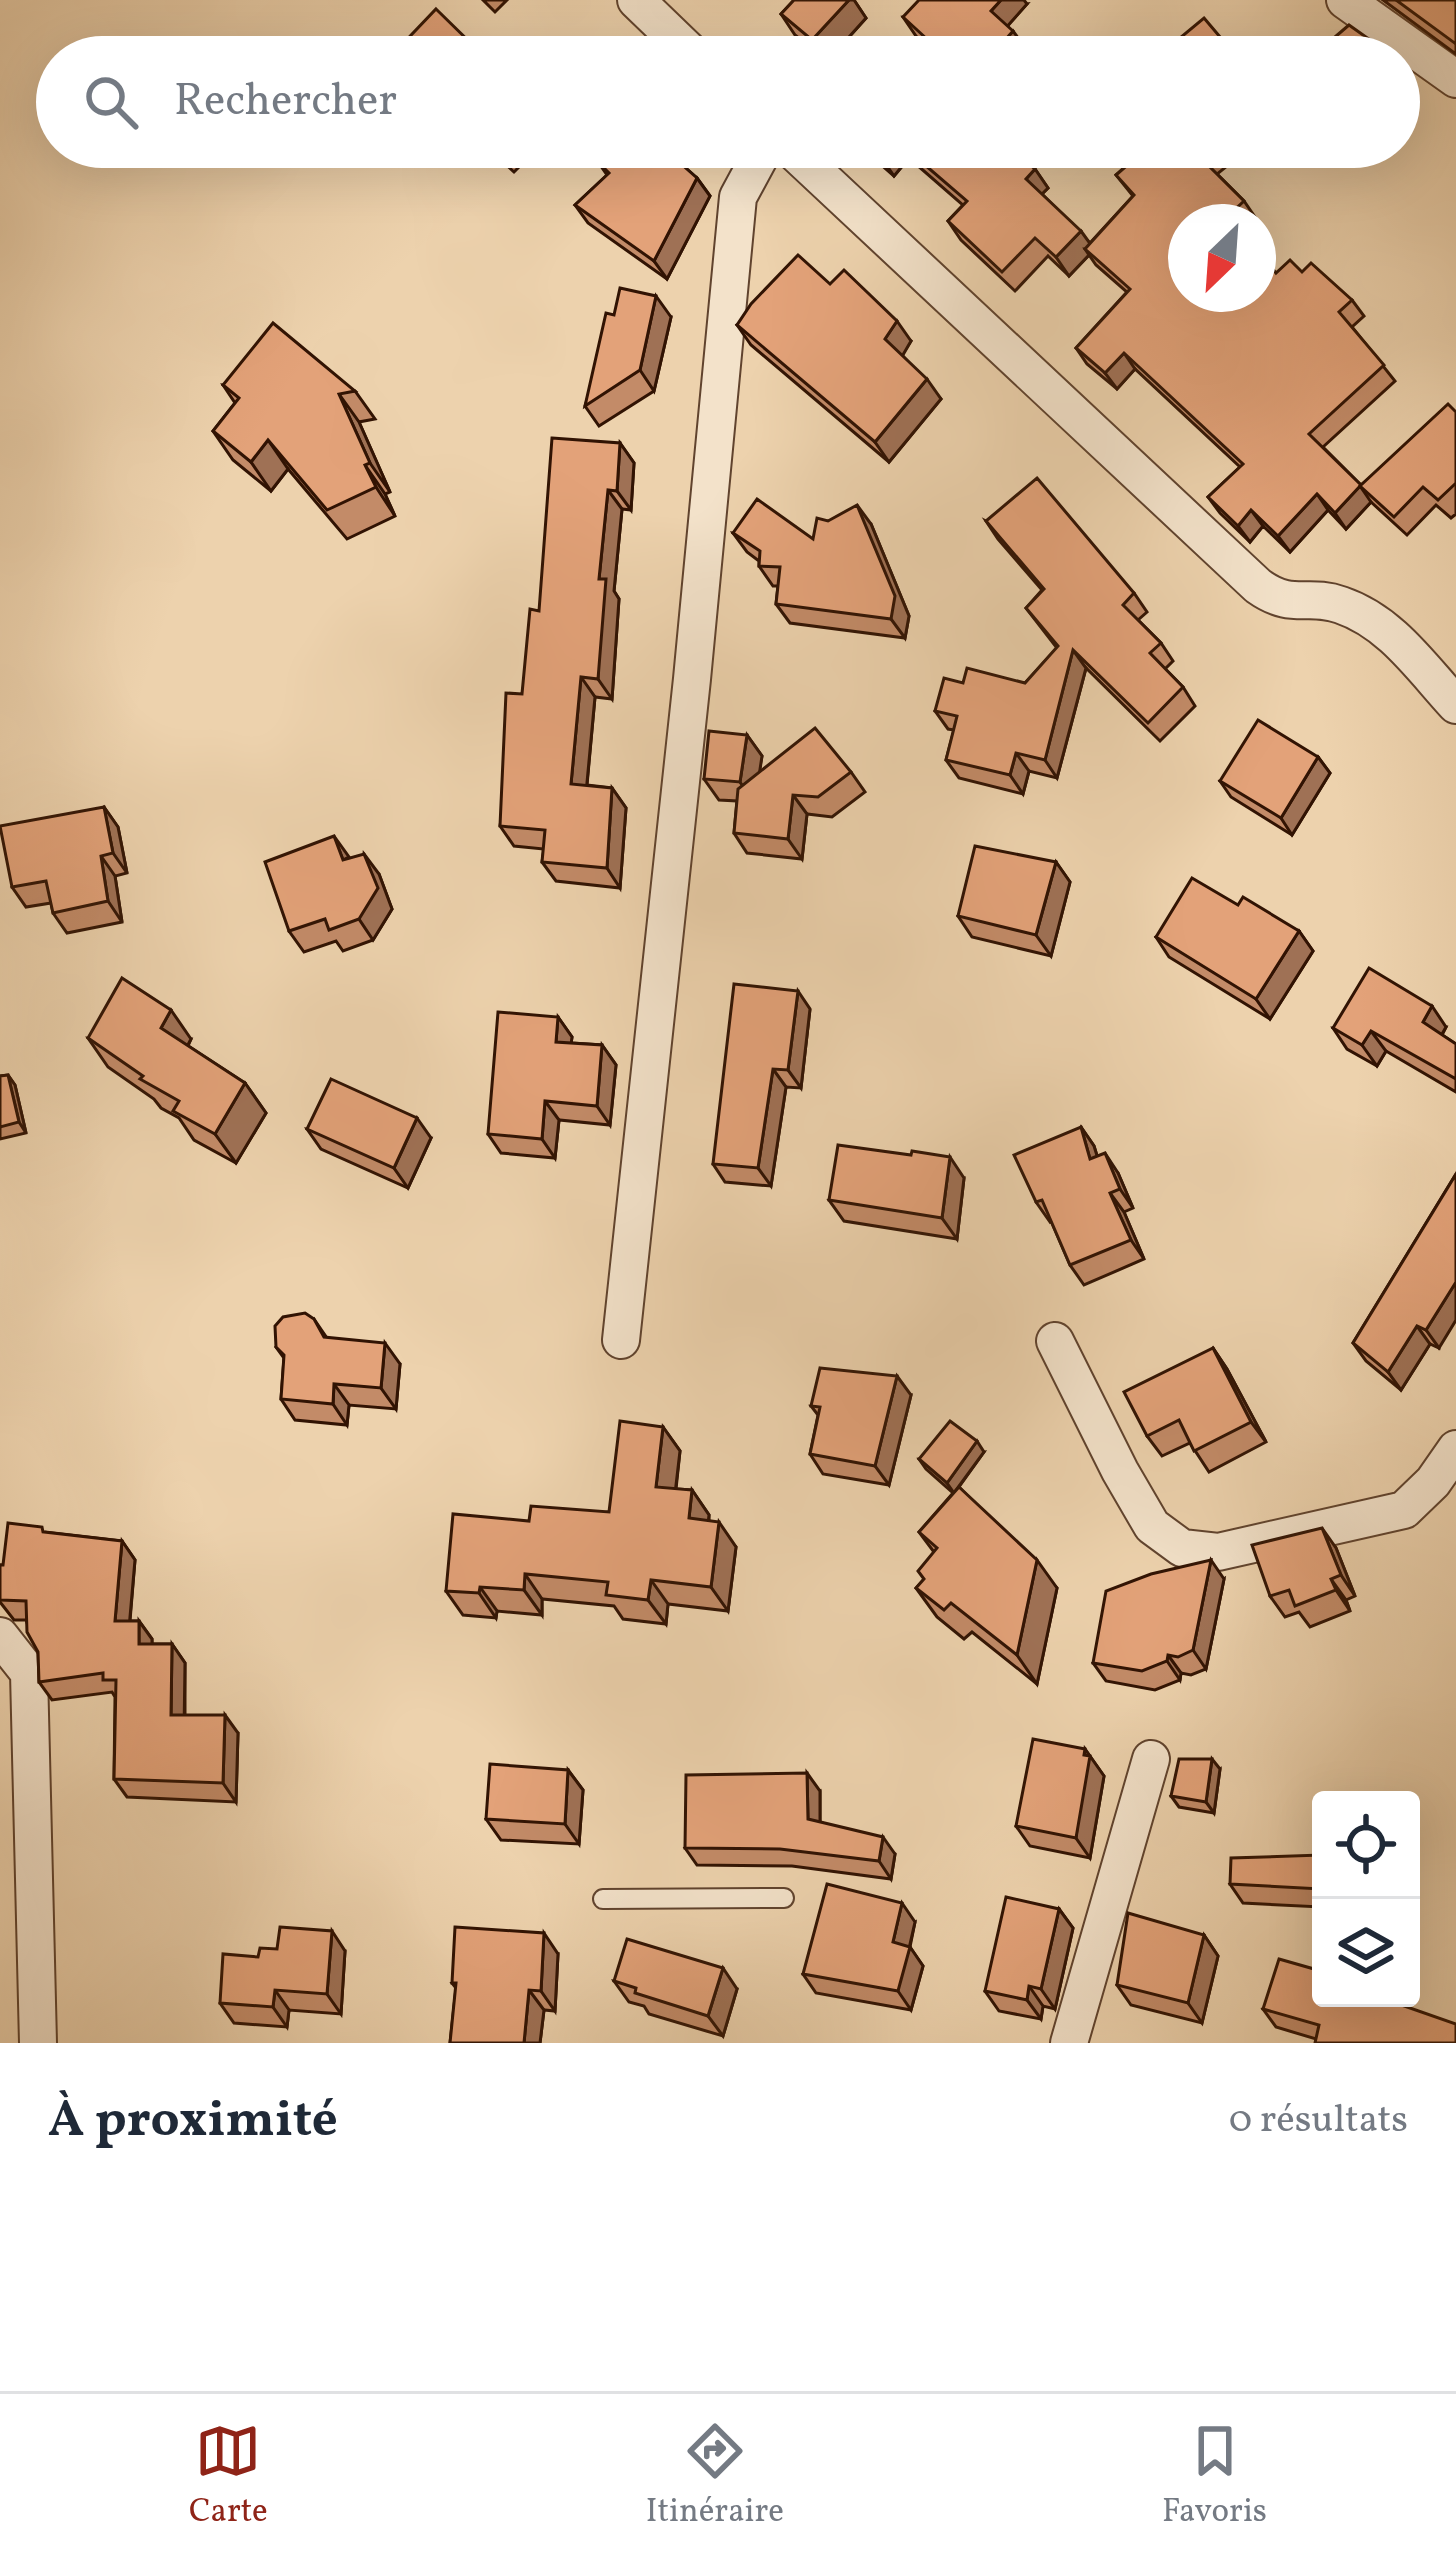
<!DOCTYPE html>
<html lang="fr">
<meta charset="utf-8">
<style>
:root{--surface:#fff;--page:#f2f2f3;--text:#1f2937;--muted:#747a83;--line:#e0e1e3;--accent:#8f2418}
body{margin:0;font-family:Vollkorn,serif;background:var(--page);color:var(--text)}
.controls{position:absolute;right:36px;bottom:36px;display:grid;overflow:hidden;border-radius:12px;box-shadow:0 12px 48px #0002}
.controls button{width:108px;height:108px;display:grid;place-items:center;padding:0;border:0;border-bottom:3px solid var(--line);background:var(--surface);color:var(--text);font:60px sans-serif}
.compass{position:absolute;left:1168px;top:204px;width:108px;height:108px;border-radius:50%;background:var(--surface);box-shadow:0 12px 48px #0002;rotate:205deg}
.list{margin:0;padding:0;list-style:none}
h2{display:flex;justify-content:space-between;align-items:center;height:156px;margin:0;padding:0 48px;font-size:51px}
h2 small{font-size:39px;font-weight:400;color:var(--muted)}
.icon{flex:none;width:66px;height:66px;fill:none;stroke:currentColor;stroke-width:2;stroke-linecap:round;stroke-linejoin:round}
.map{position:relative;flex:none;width:1456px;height:2043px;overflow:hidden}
.search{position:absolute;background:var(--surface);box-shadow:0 12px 48px #0002;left:36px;right:36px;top:36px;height:132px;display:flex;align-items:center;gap:30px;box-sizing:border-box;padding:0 42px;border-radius:66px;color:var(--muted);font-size:45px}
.sheet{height:348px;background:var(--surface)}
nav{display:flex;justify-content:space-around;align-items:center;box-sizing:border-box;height:168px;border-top:3px solid var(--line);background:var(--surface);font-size:33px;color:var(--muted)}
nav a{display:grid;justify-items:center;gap:6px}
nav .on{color:var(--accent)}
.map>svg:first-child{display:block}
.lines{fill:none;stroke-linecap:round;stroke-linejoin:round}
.lane-casing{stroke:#60432e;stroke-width:22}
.street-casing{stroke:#60432e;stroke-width:40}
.lane{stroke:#f3e2ca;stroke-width:18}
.street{stroke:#f3e2ca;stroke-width:36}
.wall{fill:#c38b68;stroke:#311303;stroke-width:3}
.shaded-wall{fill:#9f7155;stroke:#311303;stroke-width:3}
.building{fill:#e3a279;stroke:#311303;stroke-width:3}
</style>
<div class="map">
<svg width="1456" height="2043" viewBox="0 0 1456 2043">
<rect width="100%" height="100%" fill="#edd2ad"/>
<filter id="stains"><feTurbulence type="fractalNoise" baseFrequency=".00167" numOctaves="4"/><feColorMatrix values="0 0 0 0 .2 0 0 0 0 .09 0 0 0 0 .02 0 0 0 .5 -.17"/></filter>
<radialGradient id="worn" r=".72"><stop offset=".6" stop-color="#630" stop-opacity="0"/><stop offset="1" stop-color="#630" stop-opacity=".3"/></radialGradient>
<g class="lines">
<g class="lane-casing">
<polyline id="lane" points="603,1899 784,1898"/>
</g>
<g class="street-casing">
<g id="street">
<polyline points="636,0 695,57"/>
<polyline points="1345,0 1456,79"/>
<path d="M789 147 1258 586C1293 611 1307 593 1341 605 1391 622 1421 667 1456 705"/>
<polyline points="621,1340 692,679 738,197 765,147"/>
<polyline points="1055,1341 1120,1471 1152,1526 1182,1548 1218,1552 1404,1510 1433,1482 1456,1449"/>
<polyline points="0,1636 29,1673 38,2043"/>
<polyline points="1069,2043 1151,1759"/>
</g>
</g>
<use href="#lane" class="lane"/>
<use href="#street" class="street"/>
</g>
<g class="wall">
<polygon points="483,0 507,0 495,12"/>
<polygon points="794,0 854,0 866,18 831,57 822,57 795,35 781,14"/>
<polygon points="1383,0 1456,0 1456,54"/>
<polygon points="1027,4 1007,26 1027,50 938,56 916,36 903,17"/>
<polygon points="487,147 539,147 514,172"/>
<polygon points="603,147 662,147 697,178 710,196 667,279 588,223 575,205 607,175 598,162 608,152"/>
<polygon points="861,147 1010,147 1035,169 1048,188 1042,194 1090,243 1133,196 1116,175 1148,147 1238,147 1242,154 1217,174 1244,201 1255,217 1250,222 1186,222 1276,273 1302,272 1352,300 1364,316 1352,327 1395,381 1323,447 1361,485 1456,412 1456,514 1451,518 1436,505 1407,535 1371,502 1346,529 1328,510 1290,552 1263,526 1250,542 1220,513 1208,497 1240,467 1135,369 1117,389 1087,364 1076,348 1127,292 1096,265 1089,255 1069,276 1048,256 1015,291 961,240 948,221 963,205 909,158 894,176"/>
<polygon points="830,284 911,341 902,355 941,399 889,462 751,345 737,325"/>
<polygon points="614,315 671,317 654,391 599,426 585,406"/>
<polygon points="223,385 355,391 375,419 359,422 390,492 385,494 395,516 347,539 288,469 271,491 233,460 213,431 235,403"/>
<polygon points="620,443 634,463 631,510 622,509 614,591 619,599 612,699 595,697 587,785 612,788 626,808 620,888 556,881 542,862 544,849 514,846 500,826 522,694 539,611"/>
<polygon points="828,521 871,524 909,616 905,638 790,623 776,604 778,586 773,586 759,566 759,561 747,552 733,533 813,539"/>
<polygon points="986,521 1134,593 1147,612 1138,620 1161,643 1173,661 1165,669 1183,687 1195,706 1160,741 1086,668 1057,778 1029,771 1023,794 959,778 946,760 954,730 948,729 935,711 963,683 1025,683 1057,648 1026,608 1042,590 998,539"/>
<polygon points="747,735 762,756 759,772 851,772 865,792 832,817 807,814 802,859 747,853 734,833 737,801 719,800 704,779"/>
<polygon points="1318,757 1330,773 1292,835 1231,797 1220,781"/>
<polygon points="104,807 118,827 127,873 115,876 122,922 67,933 53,913 51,903 26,907 12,887"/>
<polygon points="349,858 379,874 392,909 373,940 343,951 336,941 304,952 289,931"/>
<polygon points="1056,862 1070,882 1051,956 972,937 958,916"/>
<polygon points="1238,905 1299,931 1313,951 1270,1019 1169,957 1156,937"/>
<polygon points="810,1009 801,1088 786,1087 771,1186 725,1182 713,1164"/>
<polygon points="558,1017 572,1037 571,1043 602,1045 616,1065 610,1125 559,1120 555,1158 501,1153 488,1134"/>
<polygon points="1446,1027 1442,1035 1456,1044 1456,1092 1386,1051 1377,1066 1347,1049 1333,1028"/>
<polygon points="88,1038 191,1039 188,1046 245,1083 266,1113 236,1163 194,1140 179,1118 161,1108 154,1099 108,1067"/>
<polygon points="8,1075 15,1085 26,1133 0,1139 0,1076"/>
<polygon points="1081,1127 1094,1146 1097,1156 1118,1173 1133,1208 1124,1212 1144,1259 1084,1285 1070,1265 1051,1221 1050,1222 1036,1202"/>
<polygon points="307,1129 431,1138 408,1188 321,1149"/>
<polygon points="1456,1174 1439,1348 1430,1344 1401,1390 1366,1361 1353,1343"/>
<polygon points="964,1178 957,1239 844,1221 829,1200"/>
<polygon points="314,1319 327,1338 400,1364 396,1409 349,1405 347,1425 295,1420 281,1399 284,1358 276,1347"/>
<polygon points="1213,1348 1227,1369 1266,1442 1209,1472 1190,1443 1162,1456 1147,1436"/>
<polygon points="911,1395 889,1485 823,1474 810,1454 818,1415 811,1406"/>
<polygon points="663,1427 680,1451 676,1489 692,1490 709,1515 709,1521 736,1547 728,1611 668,1604 666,1624 623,1619 614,1606 542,1599 542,1615 497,1611 496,1618 463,1615 446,1591 529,1521 609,1512"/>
<polygon points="984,1452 959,1487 1057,1588 1037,1684 972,1632 964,1639 937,1617 916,1588 924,1579 934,1552 919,1532 953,1493 926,1469 919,1459"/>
<polygon points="45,1532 122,1541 135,1560 130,1621 139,1621 152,1639 152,1644 172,1644 185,1663 185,1715 238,1733 236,1802 127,1797 114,1779 115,1697 112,1692 52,1700 39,1682 38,1652 26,1620 14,1620 0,1602 0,1565 3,1565"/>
<polygon points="1336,1548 1355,1596 1346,1600 1350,1611 1310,1627 1299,1612 1285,1617 1270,1596"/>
<polygon points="1224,1579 1206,1669 1191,1675 1181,1673 1180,1680 1155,1690 1106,1681 1093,1663"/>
<polygon points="1085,1749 1104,1776 1090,1858 1030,1846 1016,1826"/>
<polygon points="1220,1769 1214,1813 1179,1807 1171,1796"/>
<polygon points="568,1770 583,1790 579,1844 501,1840 486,1819"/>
<polygon points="820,1791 820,1822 895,1854 891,1879 792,1866 697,1865 685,1848"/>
<polygon points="1321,1855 1321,1907 1243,1903 1230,1884"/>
<polygon points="1059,1909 1073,1928 1055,2009 1043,2006 1041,2019 999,2011 985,1991"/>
<polygon points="915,1922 910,1947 923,1966 911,2010 816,1993 803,1974"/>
<polygon points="1204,1935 1218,1956 1202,2023 1131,2005 1117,1985"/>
<polygon points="345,1951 341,2014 289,2010 287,2027 234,2023 220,2003 258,1957"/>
<polygon points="558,1954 555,2011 544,2010 540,2043 450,2043 456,1988 452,1983"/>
<polygon points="614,1981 737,1989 723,2036 649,2014 644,2006 629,2002"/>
<polygon points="1321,1998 1410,1998 1407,2006 1316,2039 1276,2027 1263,2009"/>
</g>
<g class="shaded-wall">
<polygon points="849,0 854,0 866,18 831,57 824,57 812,40"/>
<polygon points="1001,0 1024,0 1027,4 1004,30 991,11"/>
<polygon points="1013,31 1027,50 1020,57 990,57"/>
<polygon points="890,147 901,147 909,158 894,176 881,157"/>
<polygon points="1035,169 1048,188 1039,197 1026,179"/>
<polygon points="697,178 710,196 667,279 654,261"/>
<polygon points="1081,231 1094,249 1085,249 1089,255 1069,276 1056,257"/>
<polygon points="656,296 671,317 654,391 640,370"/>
<polygon points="897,321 911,341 900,360 885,339"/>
<polygon points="1124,353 1135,369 1117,389 1105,373"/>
<polygon points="927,379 941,399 889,462 875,442"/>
<polygon points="339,394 359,422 390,492 370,463"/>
<polygon points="268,440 288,469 271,491 251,462"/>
<polygon points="620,443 634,463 631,510 617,491"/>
<polygon points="365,465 385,494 395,516 376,487"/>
<polygon points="1360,486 1371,502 1346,529 1335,513"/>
<polygon points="608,490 622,509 614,591 619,599 612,699 598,679 599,579"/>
<polygon points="1317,494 1328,510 1290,552 1278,536"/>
<polygon points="857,505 871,524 909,616 905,638 891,619"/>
<polygon points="1251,510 1263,526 1250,542 1238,526"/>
<polygon points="1073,650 1086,668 1057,778 1045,760"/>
<polygon points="581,677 595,697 585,804 571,784"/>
<polygon points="747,735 762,756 755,803 740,782"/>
<polygon points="1016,753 1029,771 1023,794 1010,775"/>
<polygon points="1318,757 1330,773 1292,835 1281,818"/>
<polygon points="612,788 626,808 620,888 607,868"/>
<polygon points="793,795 807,814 802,859 788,839"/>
<polygon points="104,807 118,827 127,873 113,853"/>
<polygon points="334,836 349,857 343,860"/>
<polygon points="364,854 379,874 392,909 373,940 359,919"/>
<polygon points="101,856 115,876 122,922 108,901"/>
<polygon points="1056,862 1070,882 1051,956 1036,935"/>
<polygon points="1299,931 1313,951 1270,1019 1256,999"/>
<polygon points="798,991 810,1009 801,1088 788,1070"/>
<polygon points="1432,1006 1446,1027 1437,1043 1423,1022"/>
<polygon points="171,1010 191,1039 181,1058 161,1028"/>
<polygon points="558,1017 572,1037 569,1061 556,1042"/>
<polygon points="1371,1031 1386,1051 1377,1066 1362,1045"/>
<polygon points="602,1045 616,1065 610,1125 597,1106"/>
<polygon points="773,1069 786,1087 771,1186 758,1168"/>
<polygon points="8,1075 15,1085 26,1133 19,1122"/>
<polygon points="245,1083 266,1113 236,1163 215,1134"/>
<polygon points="545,1101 559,1120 555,1158 542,1139"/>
<polygon points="417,1118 431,1138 408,1188 394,1168"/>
<polygon points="1081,1127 1094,1146 1104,1178 1090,1159"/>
<polygon points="1105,1153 1118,1173 1133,1208 1120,1189"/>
<polygon points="950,1157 964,1178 957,1239 942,1218"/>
<polygon points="1110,1193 1124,1212 1144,1259 1131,1240"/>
<polygon points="1456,1282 1456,1320 1439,1348 1426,1330"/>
<polygon points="1417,1326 1430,1344 1401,1390 1388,1372"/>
<polygon points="385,1343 400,1364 396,1409 381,1388"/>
<polygon points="1213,1348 1227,1369 1266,1442 1251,1422"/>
<polygon points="897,1376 911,1395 889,1485 875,1466"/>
<polygon points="334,1384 349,1405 347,1425 333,1404"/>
<polygon points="663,1427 680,1451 673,1511 656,1487"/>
<polygon points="977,1441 984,1452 954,1493 947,1483"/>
<polygon points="692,1490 709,1515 706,1543 689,1518"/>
<polygon points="719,1522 736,1547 728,1611 711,1587"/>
<polygon points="1322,1528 1336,1548 1355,1596 1341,1575"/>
<polygon points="122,1541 135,1560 128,1640 115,1621"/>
<polygon points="1037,1560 1057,1588 1037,1684 1017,1655"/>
<polygon points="1211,1560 1224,1579 1206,1669 1193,1650"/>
<polygon points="525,1574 542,1599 542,1615 524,1590"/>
<polygon points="1331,1579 1346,1600 1350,1611 1336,1590"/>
<polygon points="651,1580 668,1604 666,1624 648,1600"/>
<polygon points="480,1587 497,1611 496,1618 479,1593"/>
<polygon points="139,1621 152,1639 152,1662 139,1644"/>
<polygon points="172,1644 185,1663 184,1733 171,1715"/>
<polygon points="1168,1655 1181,1673 1180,1680 1167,1661"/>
<polygon points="225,1715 238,1733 236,1802 223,1783"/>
<polygon points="1085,1749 1104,1776 1090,1858 1076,1838"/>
<polygon points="1212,1759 1220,1769 1214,1813 1206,1802"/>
<polygon points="568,1770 583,1790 579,1844 565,1824"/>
<polygon points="807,1773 820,1791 820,1836 808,1819"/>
<polygon points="883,1837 895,1854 891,1879 879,1861"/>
<polygon points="902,1903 915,1922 908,1953 910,1947 923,1966 911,2010 898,1991 893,1942"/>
<polygon points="1059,1909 1073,1928 1055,2009 1041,1989"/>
<polygon points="332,1931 345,1951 341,2014 327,1994"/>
<polygon points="544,1933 558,1954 555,2011 541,1991"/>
<polygon points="1204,1935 1218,1956 1202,2023 1188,2003"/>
<polygon points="723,1968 737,1989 723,2036 708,2016"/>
<polygon points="1029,1986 1043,2006 1041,2019 1027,2000"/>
<polygon points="275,1990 289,2010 287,2027 273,2007"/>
<polygon points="529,1990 544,2010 540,2043 524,2043"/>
<polygon points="1391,1998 1410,1998 1403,2019 1390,2001"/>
</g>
<g class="building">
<polygon points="794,0 849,0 812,40 781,14"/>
<polygon points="919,0 1001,0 991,11 1013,31 990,57 938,57 942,53 903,17"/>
<polygon points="1396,0 1456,0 1456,44"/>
<polygon points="436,9 485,57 400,57 395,52"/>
<polygon points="1204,18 1237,57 1157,57"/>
<polygon points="1349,25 1387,52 1382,57 1353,57 1335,37"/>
<polygon points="607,147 662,147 697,178 654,261 575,205 609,173 598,162 610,150"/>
<polygon points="870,147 890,147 881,157"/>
<polygon points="904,147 1010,147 1035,169 1026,179 1081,231 1056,257 1035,238 1002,272 948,221 967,201"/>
<polygon points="1148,147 1219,147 1203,160 1244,201 1229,215 1234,222 1186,222 1186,294 1258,294 1258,251 1276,273 1290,260 1302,272 1311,263 1352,300 1339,312 1384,365 1309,434 1361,485 1335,513 1317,494 1278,536 1251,510 1238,526 1208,497 1243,464 1124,353 1105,373 1076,348 1130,289 1085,249 1134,195 1116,175"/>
<polygon points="798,255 830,284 844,270 868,293 897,321 885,339 927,379 875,442 737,325 751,304"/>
<polygon points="620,288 656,296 640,370 585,406 606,313 614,315"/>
<polygon points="273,323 355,391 339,394 370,463 365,465 376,487 327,510 268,440 251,462 213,431 239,398 223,385"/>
<polygon points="1448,404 1456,412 1456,483 1438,500 1423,487 1394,517 1360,486"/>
<polygon points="552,438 620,443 617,491 608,490 599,579 606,579 598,679 581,677 571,784 612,788 607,868 542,862 545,830 500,826 506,693 522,694 530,609 539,611"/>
<polygon points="1037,478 1134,593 1123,605 1161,643 1150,653 1183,687 1148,723 1073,650 1045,760 1016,753 1010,775 946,760 957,716 935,711 944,678 963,683 967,668 1025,683 1058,646 1026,608 1044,589 986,521"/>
<polygon points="757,499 813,539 817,518 828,521 857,505 895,596 891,619 776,604 780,567 759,566 760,551 733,533"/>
<polygon points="1258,720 1318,757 1281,818 1220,781"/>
<polygon points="815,728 851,772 818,797 793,795 788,839 734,833 738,789"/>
<polygon points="709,731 747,735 740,782 704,779"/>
<polygon points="104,807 113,853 101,856 108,901 53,913 46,881 12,887 0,826"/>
<polygon points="334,836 343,860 364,854 378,888 359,919 329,930 325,919 289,931 265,862"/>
<polygon points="975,846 1056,862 1036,935 958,916"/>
<polygon points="1192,878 1238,905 1243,897 1299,931 1256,999 1156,937"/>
<polygon points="1369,968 1432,1006 1423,1022 1456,1044 1456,1079 1371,1031 1362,1045 1333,1028"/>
<polygon points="122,978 171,1010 161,1028 245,1083 215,1134 173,1111 179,1101 140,1079 143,1076 88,1038"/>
<polygon points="734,984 798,991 788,1070 773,1069 758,1168 713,1164"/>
<polygon points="498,1012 558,1017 556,1042 602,1045 597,1106 545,1101 542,1139 488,1134"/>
<polygon points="8,1075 19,1122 0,1127 0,1076"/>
<polygon points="331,1079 417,1118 394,1168 307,1129"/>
<polygon points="1081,1127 1090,1159 1105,1153 1120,1189 1110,1193 1131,1240 1070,1265 1042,1200 1036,1202 1014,1155"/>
<polygon points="838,1145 911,1155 912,1151 950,1157 942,1218 829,1200"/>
<polygon points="1456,1174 1456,1282 1426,1330 1417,1326 1388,1372 1353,1343"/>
<polygon points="305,1313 314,1319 324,1337 385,1343 381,1388 334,1384 333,1404 281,1399 284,1355 276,1347 275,1326 283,1317"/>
<polygon points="1213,1348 1251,1422 1194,1451 1179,1420 1147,1436 1124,1392"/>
<polygon points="820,1368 897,1376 875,1466 810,1454 820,1407 811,1406"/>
<polygon points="620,1421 663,1427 656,1487 692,1490 689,1518 719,1522 711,1587 651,1580 648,1600 606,1595 608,1582 525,1574 524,1590 480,1587 479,1593 446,1591 453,1514 529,1521 531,1506 609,1512"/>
<polygon points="950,1421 977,1441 947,1483 919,1459"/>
<polygon points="959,1487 1037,1560 1017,1655 951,1603 944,1610 916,1588 924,1579 918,1571 937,1548 919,1532"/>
<polygon points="8,1523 42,1527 43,1532 122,1541 115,1621 139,1621 139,1644 172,1644 171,1715 225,1715 223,1783 114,1779 116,1680 103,1680 103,1673 39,1682 38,1652 27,1632 26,1601 0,1600 0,1565 3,1565"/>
<polygon points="1322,1528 1341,1575 1331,1579 1336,1590 1295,1606 1289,1590 1270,1596 1252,1545"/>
<polygon points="1211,1560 1193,1650 1178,1657 1168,1655 1167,1661 1142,1671 1093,1663 1106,1591 1151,1574"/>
<polygon points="1033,1739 1085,1749 1084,1755 1090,1756 1076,1838 1016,1826"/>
<polygon points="1179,1759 1212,1759 1206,1802 1171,1796"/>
<polygon points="490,1764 568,1770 565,1824 486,1819"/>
<polygon points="807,1773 808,1819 883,1837 879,1861 780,1849 685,1848 686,1775"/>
<polygon points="1321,1855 1321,1889 1230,1884 1231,1858"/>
<polygon points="827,1884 902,1903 893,1942 910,1947 898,1991 803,1974"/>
<polygon points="1006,1897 1059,1909 1041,1989 1029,1986 1027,2000 985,1991"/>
<polygon points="1128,1913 1204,1935 1188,2003 1117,1985"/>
<polygon points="280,1927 332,1931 327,1994 275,1990 273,2007 220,2003 223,1954 258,1957 260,1948 277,1949"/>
<polygon points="455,1927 544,1933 541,1991 529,1990 524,2043 450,2043 456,1983 452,1983"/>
<polygon points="627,1939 723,1968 708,2016 635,1993 636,1988 614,1981"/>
<polygon points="1279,1959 1321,1971 1321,1998 1391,1998 1390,2001 1456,2024 1456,2043 1315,2043 1319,2025 1263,2009"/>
</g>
<rect width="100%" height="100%" filter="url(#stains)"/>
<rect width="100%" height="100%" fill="url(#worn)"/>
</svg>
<div class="controls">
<button><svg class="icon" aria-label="locate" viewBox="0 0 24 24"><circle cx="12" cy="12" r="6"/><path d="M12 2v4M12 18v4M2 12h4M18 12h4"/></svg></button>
<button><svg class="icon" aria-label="layers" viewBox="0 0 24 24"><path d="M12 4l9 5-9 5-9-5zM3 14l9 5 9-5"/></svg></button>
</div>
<svg class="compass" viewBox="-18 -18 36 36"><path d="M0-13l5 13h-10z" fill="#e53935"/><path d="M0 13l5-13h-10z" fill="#747a83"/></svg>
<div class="search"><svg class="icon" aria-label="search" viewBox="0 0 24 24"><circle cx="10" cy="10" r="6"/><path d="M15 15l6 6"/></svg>Rechercher</div>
</div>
<section class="sheet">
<h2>À proximité<small>0 résultats</small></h2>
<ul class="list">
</ul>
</section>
<nav>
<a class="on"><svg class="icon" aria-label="map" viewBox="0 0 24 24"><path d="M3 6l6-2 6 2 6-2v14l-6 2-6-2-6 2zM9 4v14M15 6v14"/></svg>Carte</a>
<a><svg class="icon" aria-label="directions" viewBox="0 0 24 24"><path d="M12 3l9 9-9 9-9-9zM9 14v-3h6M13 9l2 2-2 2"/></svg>Itinéraire</a>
<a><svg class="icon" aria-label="saved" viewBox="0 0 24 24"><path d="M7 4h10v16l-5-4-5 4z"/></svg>Favoris</a>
</nav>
